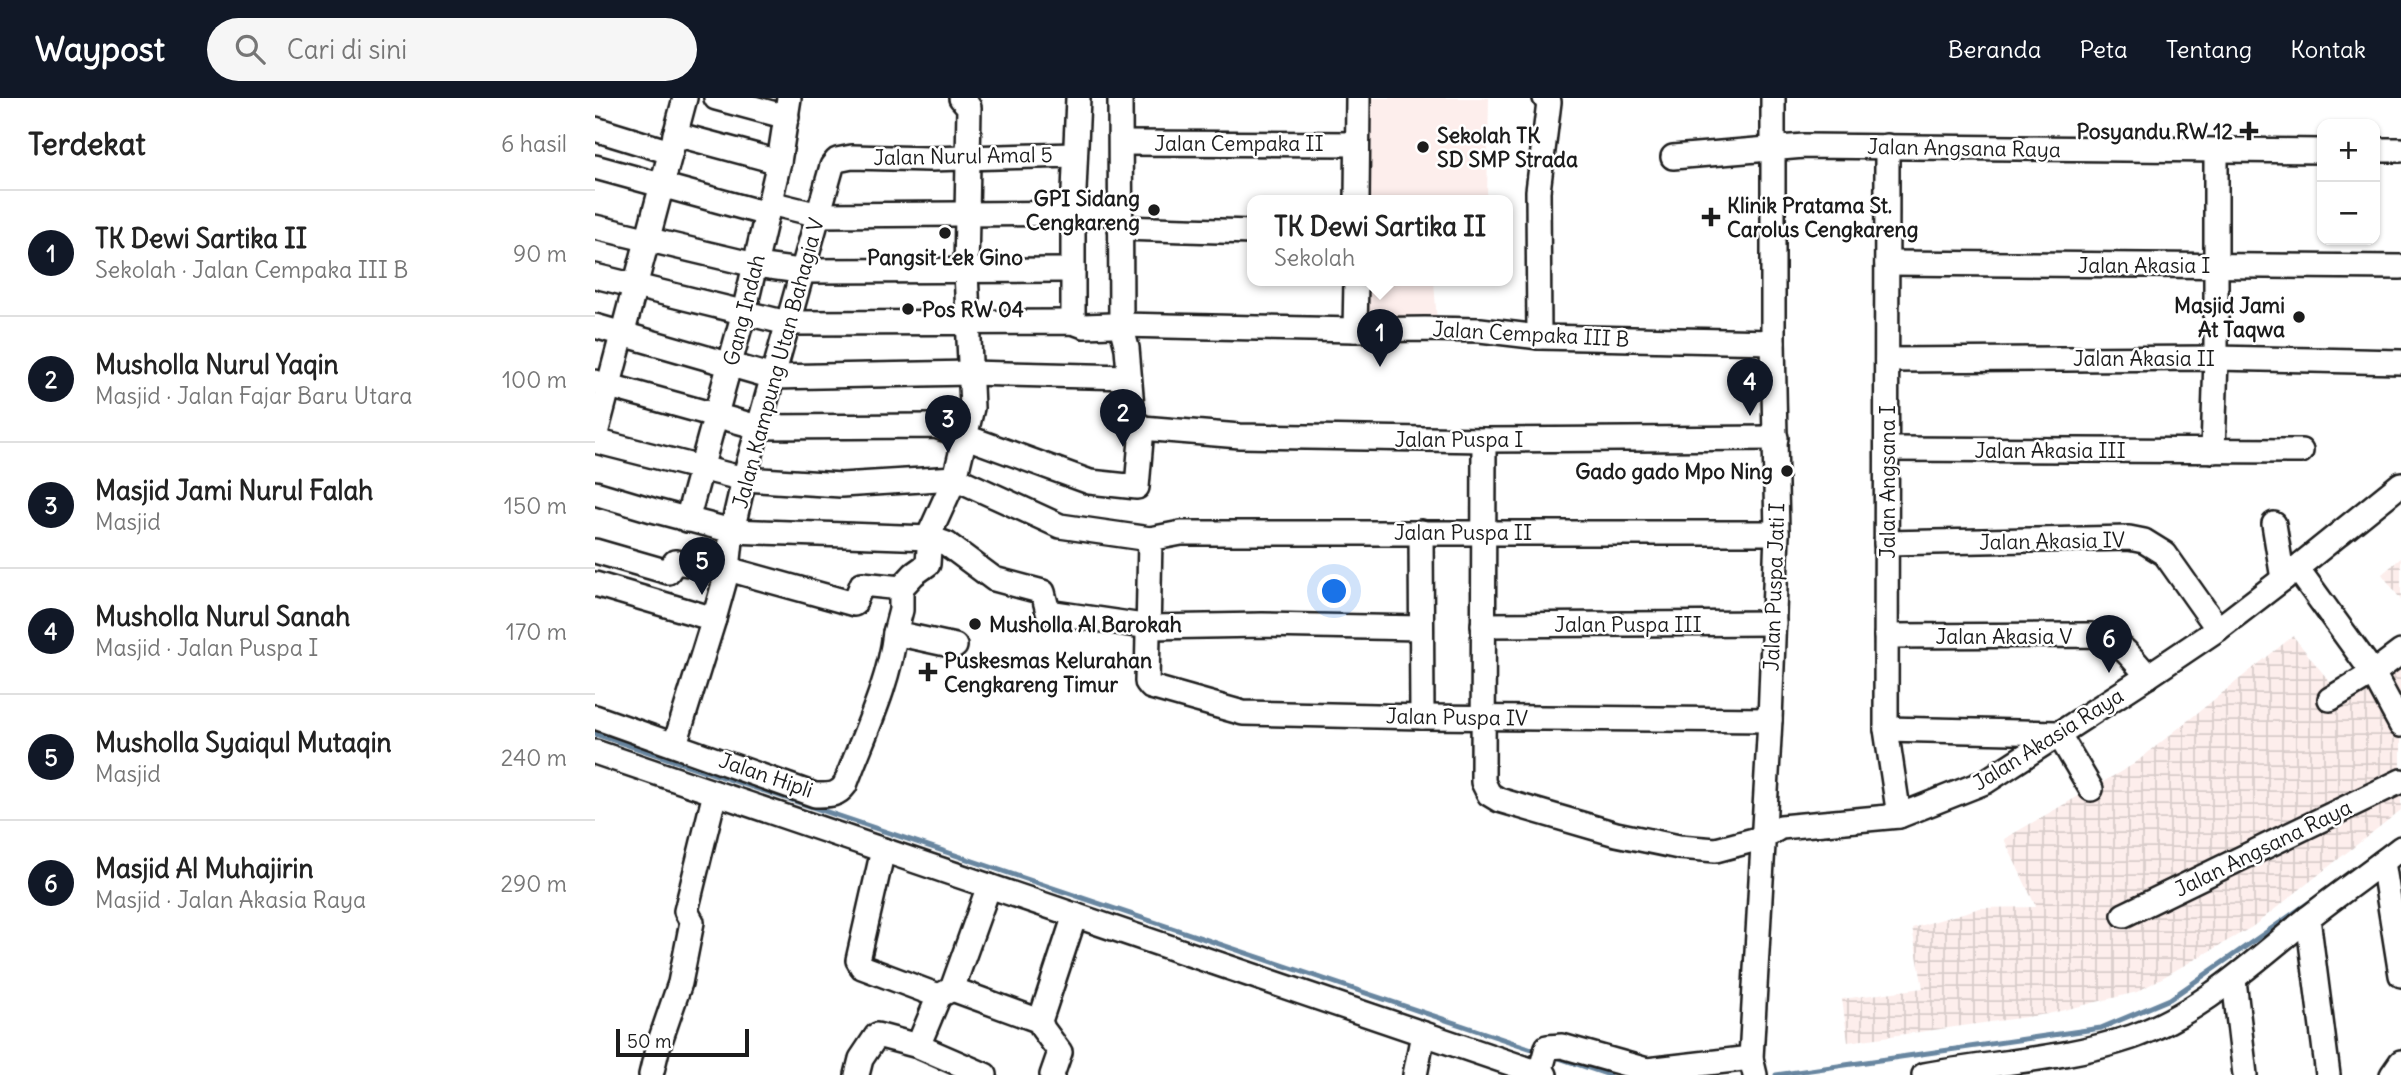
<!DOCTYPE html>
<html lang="id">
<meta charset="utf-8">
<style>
:root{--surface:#fff;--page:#f6f6f6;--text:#222;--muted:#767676;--line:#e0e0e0;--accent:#111827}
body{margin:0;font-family:Delius,sans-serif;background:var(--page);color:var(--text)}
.controls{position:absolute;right:21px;top:21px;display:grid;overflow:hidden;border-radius:14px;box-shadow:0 2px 5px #0004}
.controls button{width:63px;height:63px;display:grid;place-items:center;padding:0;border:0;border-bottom:2px solid var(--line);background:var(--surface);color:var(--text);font:35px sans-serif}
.scale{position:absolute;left:21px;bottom:18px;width:133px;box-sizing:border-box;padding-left:7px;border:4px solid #1c1c1c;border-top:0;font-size:19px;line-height:24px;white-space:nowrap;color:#1c1c1c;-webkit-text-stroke:5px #fff;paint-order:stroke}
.you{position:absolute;left:740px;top:494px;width:24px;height:24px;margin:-18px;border:5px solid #fff;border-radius:50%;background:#1a73e8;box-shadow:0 0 0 10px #1a73e833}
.badge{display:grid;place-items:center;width:46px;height:46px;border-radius:50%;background:var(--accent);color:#fff;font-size:23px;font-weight:700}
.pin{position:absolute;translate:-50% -58px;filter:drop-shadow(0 2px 4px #0008)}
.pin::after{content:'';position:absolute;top:37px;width:24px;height:21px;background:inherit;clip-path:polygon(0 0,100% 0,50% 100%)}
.popup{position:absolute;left:652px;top:97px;width:266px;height:91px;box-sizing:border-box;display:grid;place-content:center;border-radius:14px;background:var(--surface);filter:drop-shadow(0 2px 5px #0005);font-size:23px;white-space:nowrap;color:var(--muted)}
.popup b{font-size:26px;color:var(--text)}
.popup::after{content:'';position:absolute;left:50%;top:100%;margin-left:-14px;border:14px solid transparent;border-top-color:var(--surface)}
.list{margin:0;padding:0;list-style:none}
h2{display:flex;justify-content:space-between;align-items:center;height:91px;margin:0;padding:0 28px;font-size:30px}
h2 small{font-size:23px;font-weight:400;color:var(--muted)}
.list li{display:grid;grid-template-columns:46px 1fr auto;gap:21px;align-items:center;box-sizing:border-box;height:126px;padding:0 28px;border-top:2px solid var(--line)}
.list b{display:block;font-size:26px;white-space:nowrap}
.list p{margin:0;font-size:23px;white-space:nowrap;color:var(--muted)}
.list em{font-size:23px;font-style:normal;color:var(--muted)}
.icon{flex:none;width:38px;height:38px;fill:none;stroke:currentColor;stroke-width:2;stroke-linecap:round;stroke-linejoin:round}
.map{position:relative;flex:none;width:1806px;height:977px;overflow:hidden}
header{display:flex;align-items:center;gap:42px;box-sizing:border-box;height:98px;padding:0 35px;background:var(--accent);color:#fff}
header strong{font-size:33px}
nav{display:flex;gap:38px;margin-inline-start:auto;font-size:24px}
.search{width:490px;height:63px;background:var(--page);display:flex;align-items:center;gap:18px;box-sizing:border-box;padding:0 24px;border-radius:38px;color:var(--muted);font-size:26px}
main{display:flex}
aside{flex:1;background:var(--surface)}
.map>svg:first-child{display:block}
.built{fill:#fdeeec}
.industrial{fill:url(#industrial-grid)}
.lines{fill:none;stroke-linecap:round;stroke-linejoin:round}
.stream{stroke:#6886a0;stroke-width:5}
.minor-casing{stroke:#1c1c1c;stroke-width:28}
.minor{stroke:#fff;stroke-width:23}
.poi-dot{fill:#1c1c1c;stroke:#fff;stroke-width:2.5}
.labels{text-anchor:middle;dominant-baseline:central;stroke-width:5;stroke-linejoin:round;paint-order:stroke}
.poi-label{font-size:21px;font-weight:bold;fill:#1c1c1c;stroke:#fff;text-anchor:start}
.street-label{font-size:21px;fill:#1c1c1c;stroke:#fff}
</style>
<header>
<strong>Waypost</strong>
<div class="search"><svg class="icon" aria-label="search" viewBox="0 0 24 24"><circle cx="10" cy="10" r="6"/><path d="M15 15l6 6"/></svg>Cari di sini</div>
<nav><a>Beranda</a><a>Peta</a><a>Tentang</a><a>Kontak</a></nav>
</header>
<main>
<aside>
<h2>Terdekat<small>6 hasil</small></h2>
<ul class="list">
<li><span class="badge">1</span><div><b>TK Dewi Sartika II</b><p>Sekolah · Jalan Cempaka III B</p></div><em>90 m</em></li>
<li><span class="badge">2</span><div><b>Musholla Nurul Yaqin</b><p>Masjid · Jalan Fajar Baru Utara</p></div><em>100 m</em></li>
<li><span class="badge">3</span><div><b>Masjid Jami Nurul Falah</b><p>Masjid</p></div><em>150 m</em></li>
<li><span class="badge">4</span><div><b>Musholla Nurul Sanah</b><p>Masjid · Jalan Puspa I</p></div><em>170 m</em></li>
<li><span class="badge">5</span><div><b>Musholla Syaiqul Mutaqin</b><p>Masjid</p></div><em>240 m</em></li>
<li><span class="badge">6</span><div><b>Masjid Al Muhajirin</b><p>Masjid · Jalan Akasia Raya</p></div><em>290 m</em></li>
</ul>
</aside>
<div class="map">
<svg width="1806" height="977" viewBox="0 0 1806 977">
<defs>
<pattern id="industrial-grid" width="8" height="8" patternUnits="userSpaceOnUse" patternTransform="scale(1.75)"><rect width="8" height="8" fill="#fdeeec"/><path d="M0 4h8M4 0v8" fill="none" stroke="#d8ccca"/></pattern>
</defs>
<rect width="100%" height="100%" fill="#fff"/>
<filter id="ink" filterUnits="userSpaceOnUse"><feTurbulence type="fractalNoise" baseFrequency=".0143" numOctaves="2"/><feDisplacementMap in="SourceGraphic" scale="14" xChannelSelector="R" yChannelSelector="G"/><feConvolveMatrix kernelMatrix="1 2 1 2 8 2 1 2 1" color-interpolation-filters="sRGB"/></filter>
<g filter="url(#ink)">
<g class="built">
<polygon points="765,0 894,0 892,99 881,98 881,103 763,103"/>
<polygon points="761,183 839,183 842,225 760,224"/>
</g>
<g class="industrial">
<polygon points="1806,460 1806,502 1787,476"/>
<polygon points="1698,538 1739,589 1806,542 1806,712 1657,829 1542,894 1453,916 1253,944 1247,901 1328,890 1317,830 1385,810 1441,809 1409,741 1539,666"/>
</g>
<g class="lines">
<g class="stream">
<polyline points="0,636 946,954"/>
<polyline points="958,958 1014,977"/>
<polyline points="1181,977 1506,930 1575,901 1719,801"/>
</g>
<g class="minor-casing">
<g id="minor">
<polyline points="121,0 192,19"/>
<polyline points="525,0 526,227 532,250 538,321 547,330"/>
<polyline points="0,31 75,54"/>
<polyline points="80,36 184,64"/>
<polyline points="526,45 762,46"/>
<polyline points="1292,48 1291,631 1304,718"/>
<polyline points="1780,52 1806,52"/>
<polyline points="1078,59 1209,48 1727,53"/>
<polyline points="0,69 172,116"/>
<polyline points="762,103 763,0"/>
<polyline points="175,105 224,117 525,115"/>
<polyline points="0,129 160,167 205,173 478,172"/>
<polyline points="525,130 657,134"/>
<polyline points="1292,165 1806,169"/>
<polyline points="0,178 192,225 478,224 489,228 517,227"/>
<polyline points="478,224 478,116 483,0"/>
<polyline points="526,227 760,232 830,231 885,232 944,239 1178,244"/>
<polyline points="0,228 178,279 375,275 534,279"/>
<polyline points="760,232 761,183"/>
<polyline points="944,239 943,93 954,4 950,0"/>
<polyline points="1292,262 1621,260 1806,264"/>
<polyline points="0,284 163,329 341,328 495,384 542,389 547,330"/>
<polyline points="547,330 645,338 889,342 1181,340"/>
<polyline points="0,339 90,0"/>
<polyline points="889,342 888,684 894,696 904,702 1021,736 1084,749 1121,752 1166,740 1186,729 1304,718 1390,684 1553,578 1623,531 1688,481 1806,386"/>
<polyline points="0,343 149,381 246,387 360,380 465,428 555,441 586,435 1182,435"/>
<polyline points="1292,351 1706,353"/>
<polyline points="1618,353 1621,260 1621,54"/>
<polyline points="0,395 57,412 137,433 335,440 352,446 399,481 448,494 453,514 555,529 667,527 826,530"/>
<polyline points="92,422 149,214 184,64 194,0"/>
<polyline points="1679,426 1688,481"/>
<polyline points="826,434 827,619"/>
<polyline points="555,441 552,584 556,589 648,615 827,619 1175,622"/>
<polyline points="1291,445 1534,440 1549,443 1570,456 1623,531"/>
<polyline points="0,453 73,474 80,464 133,471 259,506 267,486 306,490"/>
<polyline points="1702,470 1778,575 1806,554"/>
<polyline points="0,486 119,521"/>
<polyline points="306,490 319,476 333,466 335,435 360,380 377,310 371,173 374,9 366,0"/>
<polyline points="888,527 1179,525"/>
<polyline points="300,535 306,512 306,490"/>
<path d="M1291 538 1497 537C1526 541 1534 558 1553 578"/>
<polyline points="1735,601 1778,575 1806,627"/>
<path d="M0 619 220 697C234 697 242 698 250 687 268 638 294 587 300 535L360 548"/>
<polyline points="1291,631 1463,635 1496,691"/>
<polyline points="80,646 119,521 133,471 137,433 149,381 237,68 242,62 257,59 334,61 480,57"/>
<polyline points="0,654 950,977"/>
<polyline points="288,752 263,862 267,869 344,898"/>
<polyline points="1788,764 1806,877"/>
<polyline points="1529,817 1806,683"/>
<polyline points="1713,820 1733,977"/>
<polyline points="1639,882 1650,977"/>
<polyline points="357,891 445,923"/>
<polyline points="323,948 390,977"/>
<polyline points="945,975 952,949 967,948 1052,972 1156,960"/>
<polyline points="56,977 62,952 85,885 97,824 91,813 120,695"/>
<polyline points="262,977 266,961 282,937 323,948 344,898 357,891 394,788"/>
<polyline points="457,977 465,954 448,931 445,923 480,817"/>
<polyline points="820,977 828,936"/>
<polyline points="1160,977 1156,960 1175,622 1182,435 1178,244 1178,0"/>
<path d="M1329 977C1399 964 1469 962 1537 939 1605 915 1658 864 1713 820 1743 796 1775 774 1806 750"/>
<polyline points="1797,977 1806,964"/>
</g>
</g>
<use href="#minor" class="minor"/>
</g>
</g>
<g class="poi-dot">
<path d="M1650.5 22.5h7v7h7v7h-7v7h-7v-7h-7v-7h7z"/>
<circle cx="828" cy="49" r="7"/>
<circle cx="559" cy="112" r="7"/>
<path d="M1112.5 108.5h7v7h7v7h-7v7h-7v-7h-7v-7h7z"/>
<circle cx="350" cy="135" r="7"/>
<circle cx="313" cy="211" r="7"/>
<circle cx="1704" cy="219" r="7"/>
<circle cx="1192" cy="373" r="7"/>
<circle cx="380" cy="526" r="7"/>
<path d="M329.5 563.5h7v7h7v7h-7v7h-7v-7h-7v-7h7z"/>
</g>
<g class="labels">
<g class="poi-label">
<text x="1638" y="33" text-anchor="end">Posyandu RW 12</text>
<text x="842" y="37">Sekolah TK<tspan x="842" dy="24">SD SMP Strada</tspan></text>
<text x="545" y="100" text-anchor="end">GPI Sidang<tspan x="545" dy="24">Cengkareng</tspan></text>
<text x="1132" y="107">Klinik Pratama St.<tspan x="1132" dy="24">Carolus Cengkareng</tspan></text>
<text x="350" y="159" text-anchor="middle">Pangsit Lek Gino</text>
<text x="1690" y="207" text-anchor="end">Masjid Jami<tspan x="1690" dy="24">At Taqwa</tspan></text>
<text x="327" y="211">Pos RW 04</text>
<text x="1178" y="373" text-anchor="end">Gado gado Mpo Ning</text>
<text x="394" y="526">Musholla Al Barokah</text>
<text x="349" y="562">Puskesmas Kelurahan<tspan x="349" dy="24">Cengkareng Timur</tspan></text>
</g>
<g class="street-label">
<text x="644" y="45">Jalan Cempaka II</text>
<text transform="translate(1369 50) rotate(1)">Jalan Angsana Raya</text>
<text transform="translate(368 58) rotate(-1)">Jalan Nurul Amal 5</text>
<text x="1549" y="167">Jalan Akasia I</text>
<text transform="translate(149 212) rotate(-76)">Gang Indah</text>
<text transform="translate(936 236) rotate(3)">Jalan Cempaka III B</text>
<text x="1549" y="260">Jalan Akasia II</text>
<text transform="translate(183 265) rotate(-75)">Jalan Kampung Utan Bahagia V</text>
<text x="864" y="341">Jalan Puspa I</text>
<text x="1455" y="352">Jalan Akasia III</text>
<text transform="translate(1292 384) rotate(-90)">Jalan Angsana I</text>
<text x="868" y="434">Jalan Puspa II</text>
<text transform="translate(1457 443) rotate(-1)">Jalan Akasia IV</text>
<text transform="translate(1179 489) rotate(-88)">Jalan Puspa Jati I</text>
<text x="1033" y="526">Jalan Puspa III</text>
<text x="1409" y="538">Jalan Akasia V</text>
<text transform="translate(862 619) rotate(1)">Jalan Puspa IV</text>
<text transform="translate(1453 641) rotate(-32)">Jalan Akasia Raya</text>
<text transform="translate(171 677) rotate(19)">Jalan Hipli</text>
<text transform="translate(1668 750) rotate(-26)">Jalan Angsana Raya</text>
</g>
</g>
</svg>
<div class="controls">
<button>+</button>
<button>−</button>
</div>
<div class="scale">50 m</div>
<div class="you"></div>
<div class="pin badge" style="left:785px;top:269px">1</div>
<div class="popup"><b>TK Dewi Sartika II</b>Sekolah</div>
<div class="pin badge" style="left:528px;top:349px">2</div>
<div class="pin badge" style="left:353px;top:355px">3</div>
<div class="pin badge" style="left:1155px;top:318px">4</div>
<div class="pin badge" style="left:107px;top:497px">5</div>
<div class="pin badge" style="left:1514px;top:575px">6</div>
</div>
</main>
